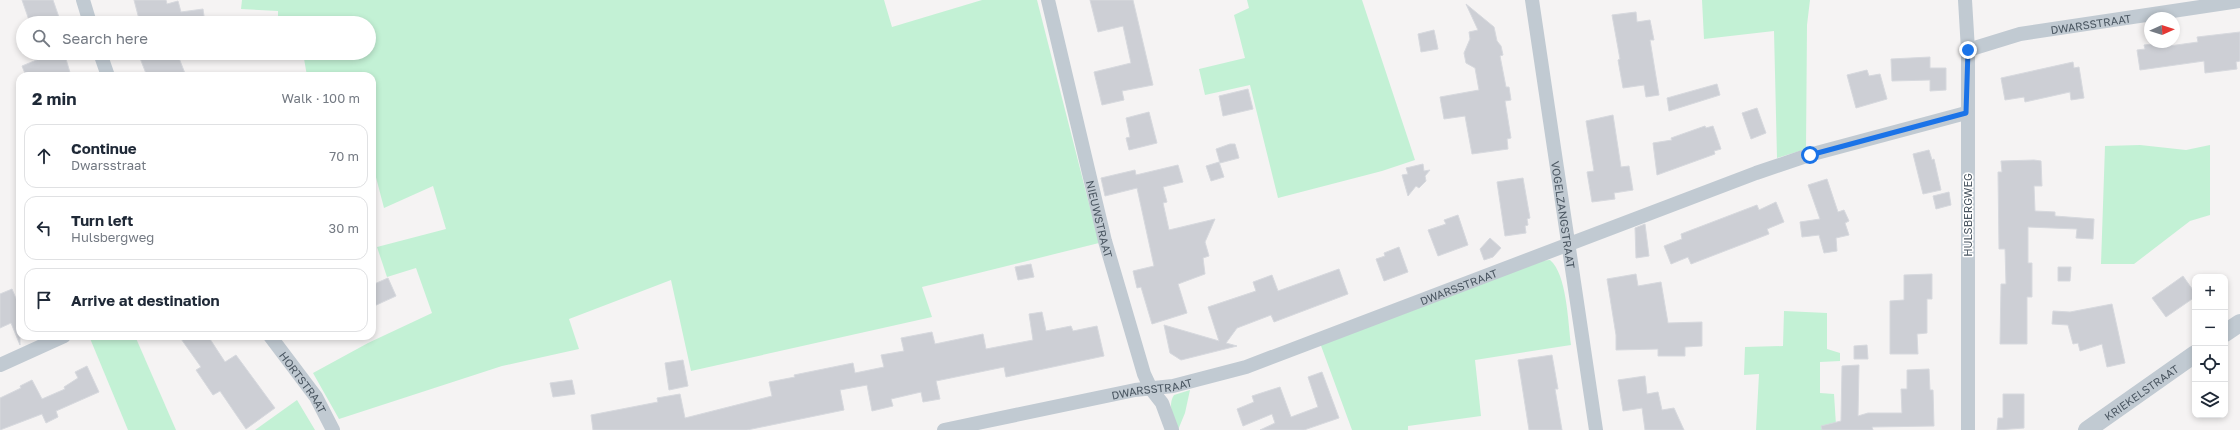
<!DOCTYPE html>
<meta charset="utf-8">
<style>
:root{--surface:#fff;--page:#f6f6f7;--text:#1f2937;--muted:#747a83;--line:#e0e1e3}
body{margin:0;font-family:"Golos Text",sans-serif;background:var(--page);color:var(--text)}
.controls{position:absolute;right:12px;bottom:12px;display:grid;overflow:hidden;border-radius:8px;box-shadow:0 2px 6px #0003}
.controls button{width:36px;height:36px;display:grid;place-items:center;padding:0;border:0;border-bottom:1px solid var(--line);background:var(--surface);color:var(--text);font:20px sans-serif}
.compass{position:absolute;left:2144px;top:12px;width:36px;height:36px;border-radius:50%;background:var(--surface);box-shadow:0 2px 6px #0003;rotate:87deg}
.stop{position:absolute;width:12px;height:12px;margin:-9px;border:3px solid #1a73e8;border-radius:50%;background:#fff}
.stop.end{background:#1a73e8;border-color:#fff;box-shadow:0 1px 4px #0008}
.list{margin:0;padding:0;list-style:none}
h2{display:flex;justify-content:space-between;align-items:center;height:52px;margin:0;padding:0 16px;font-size:17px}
h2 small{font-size:13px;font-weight:400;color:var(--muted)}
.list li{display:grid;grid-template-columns:26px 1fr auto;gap:12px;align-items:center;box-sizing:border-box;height:64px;margin:0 8px 8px;padding:0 8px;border:1px solid var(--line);border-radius:12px}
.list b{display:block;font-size:15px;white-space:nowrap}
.list p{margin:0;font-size:13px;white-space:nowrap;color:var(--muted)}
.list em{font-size:13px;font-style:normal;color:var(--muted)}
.icon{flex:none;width:22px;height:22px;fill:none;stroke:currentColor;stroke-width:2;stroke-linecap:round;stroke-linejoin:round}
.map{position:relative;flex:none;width:2240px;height:430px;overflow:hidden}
.search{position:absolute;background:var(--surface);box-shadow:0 2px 6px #0003;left:16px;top:16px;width:360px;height:44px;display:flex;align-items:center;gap:10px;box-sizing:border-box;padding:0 14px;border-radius:22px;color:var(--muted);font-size:15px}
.panel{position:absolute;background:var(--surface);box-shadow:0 2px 6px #0003;left:16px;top:72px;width:360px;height:268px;border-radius:12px}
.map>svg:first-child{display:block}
.green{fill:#c3f1d5}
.building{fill:#cdcfd5;stroke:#d7d9de}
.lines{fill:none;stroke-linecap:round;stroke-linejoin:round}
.minor{stroke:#c1cad2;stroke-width:14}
.tertiary{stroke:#c1cad2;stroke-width:18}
.route{stroke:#1a73e8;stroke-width:5}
.labels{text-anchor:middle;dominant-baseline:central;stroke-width:3;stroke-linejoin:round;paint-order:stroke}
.street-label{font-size:11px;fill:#4a5661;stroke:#fff}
</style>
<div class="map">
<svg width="2240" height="430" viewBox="0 0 2240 430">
<rect width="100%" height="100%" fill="#f5f3f3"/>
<g class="green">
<polygon points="242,0 884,0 892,27 982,0 1037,0 1099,243 922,287 932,317 691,371 671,280 569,319 579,349 502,366 339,419 313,373 368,343 432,313 416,268 387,277 377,247 446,229 433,186 384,208 372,162 372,76 307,76 303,53 369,53 369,23 278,23 278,11 241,9"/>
<polygon points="1247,0 1362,0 1415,160 1382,171 1278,198 1250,85 1205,95 1199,69 1245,58 1234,15 1249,8"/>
<polygon points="1702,0 1810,0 1807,25 1806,149 1777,158 1774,31 1704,39"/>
<polygon points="2140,145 2186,150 2210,145 2210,215 2190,221 2134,264 2101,264 2105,146"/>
<path d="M1550 260C1567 274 1568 323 1571 345L1475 360 1481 416 1408 426V430H1352L1320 343 1539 261Z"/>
<polygon points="1784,311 1827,313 1827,349 1840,353 1840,361 1820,362 1820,393 1834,394 1836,425 1826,430 1756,430 1759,374 1744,375 1745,347 1783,346"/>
<polygon points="89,336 135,336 176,430 128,430"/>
<path d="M1190 390 1185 413 1178 430C1174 418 1167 406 1174 395Z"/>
<polygon points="297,400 315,430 255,430"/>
</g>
<g class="building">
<polygon points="22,0 53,0 61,23 30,23"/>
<polygon points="134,0 166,0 167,4 178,1 181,12 203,9 205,23 140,23"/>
<polygon points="1090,0 1133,0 1153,85 1122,91 1124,100 1102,105 1094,72 1131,63 1123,26 1098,32"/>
<polygon points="1466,4 1494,27 1497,41 1501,46 1503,55 1500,56 1506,87 1509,87 1511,100 1505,101 1511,138 1507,139 1508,149 1472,154 1465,116 1444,119 1440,97 1479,90 1475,68 1466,63 1464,53 1470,39 1469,32 1478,30"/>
<polygon points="1636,12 1637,22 1650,20 1654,40 1650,40 1659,95 1646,97 1644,85 1623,88 1618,60 1620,59 1612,15"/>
<polygon points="1434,30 1438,49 1421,52 1418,34"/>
<polygon points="2240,32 2240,61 2236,62 2237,69 2205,73 2204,61 2140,70 2137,50 2145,49 2144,45 2169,42 2169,46 2198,42 2197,37"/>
<polygon points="138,53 177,53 186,76 147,76"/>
<polygon points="51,54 53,58 59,55 60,58 66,59 71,76 26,76 22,66"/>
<polygon points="1930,57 1930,68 1946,68 1946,90 1930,91 1930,80 1892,81 1891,59"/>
<polygon points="2073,62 2074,68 2079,67 2084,98 2071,100 2070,92 2025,102 2024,97 2005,100 2001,78"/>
<polygon points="1867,70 1869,76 1880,74 1887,99 1856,108 1847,75"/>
<polygon points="1717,84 1720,95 1669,111 1667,98"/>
<polygon points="1248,89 1253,109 1223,116 1219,96"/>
<polygon points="1757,108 1766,133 1751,139 1742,113"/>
<polygon points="1149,112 1157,143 1129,150 1126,138 1130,137 1126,118"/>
<polygon points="1613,115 1621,167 1629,166 1633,190 1614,193 1615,199 1592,202 1587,172 1594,171 1586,121"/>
<polygon points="1705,126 1706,128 1713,126 1721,149 1714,151 1715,154 1657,175 1653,143 1672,140 1671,138"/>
<polygon points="1230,144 1235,144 1239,158 1220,163 1216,149"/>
<polygon points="1929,150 1932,160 1934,159 1941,190 1923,194 1913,154"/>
<polygon points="2034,160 2041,161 2042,186 2034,186 2035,211 2055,212 2055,216 2094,219 2093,239 2076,238 2077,229 2028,227 2028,263 2032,263 2032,297 2027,297 2027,344 2000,344 2001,284 2006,284 2005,249 1999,249 1998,172 2002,172 2001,161"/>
<polygon points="1219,162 1224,177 1211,181 1206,166"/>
<polygon points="1423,164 1424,171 1430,170 1425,176 1426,181 1419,188 1416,186 1408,196 1402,175 1408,174 1406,168"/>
<polygon points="1178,165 1183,182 1163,187 1167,202 1163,203 1169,230 1215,219 1205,242 1209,256 1203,258 1205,274 1178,284 1187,313 1152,324 1141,287 1137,288 1133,271 1154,266 1137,188 1105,196 1101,178 1135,170 1136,175"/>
<polygon points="1523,178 1530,218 1527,219 1528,225 1525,226 1526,233 1505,236 1497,182"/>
<polygon points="1827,179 1838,212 1844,210 1849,221 1845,223 1849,235 1836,238 1837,251 1824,253 1819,235 1802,237 1800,222 1820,219 1808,185"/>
<polygon points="1949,192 1951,205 1936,209 1933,196"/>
<polygon points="1776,202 1784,222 1767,229 1769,234 1691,264 1688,257 1671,264 1664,246 1682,239 1681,234 1757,205 1759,210"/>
<polygon points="1458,215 1468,245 1438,256 1428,230 1446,224 1444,220"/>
<polygon points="1645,224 1649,256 1636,258 1635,228"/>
<polygon points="1490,238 1501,248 1493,257 1484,260 1480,249"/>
<polygon points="1399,247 1408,272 1384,281 1376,259 1385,256 1384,253"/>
<polygon points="1031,264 1034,277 1018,280 1015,267"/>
<polygon points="2058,267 2071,267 2070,281 2058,281"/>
<polygon points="1339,269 1348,294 1274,322 1271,315 1237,328 1226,343 1237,346 1181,360 1170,353 1164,325 1219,341 1208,307 1256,291 1253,282 1272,275 1278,291"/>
<polygon points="1636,274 1638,286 1661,282 1668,323 1702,322 1702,346 1685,347 1685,356 1658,356 1658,349 1616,350 1616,335 1607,279"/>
<polygon points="1932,274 1932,299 1927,299 1927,333 1917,334 1918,354 1890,354 1890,301 1904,300 1904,275"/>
<polygon points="2183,276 2195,293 2195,297 2166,317 2152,298"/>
<polygon points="388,278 396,296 372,307 372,285"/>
<polygon points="12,289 20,308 20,345 11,323 0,328 0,294"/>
<polygon points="2112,304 2125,363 2107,367 2102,344 2080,351 2078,343 2073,344 2068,325 2052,324 2053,311 2070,312"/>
<polygon points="1042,312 1046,331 1071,326 1073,331 1097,326 1104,356 1006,377 1004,367 936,381 940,399 923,402 921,392 891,399 893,406 872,411 867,385 840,390 844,410 747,430 593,430 591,415 658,402 657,398 680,394 685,418 772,396 769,382 795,377 794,375 853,363 855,373 884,367 881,355 904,351 901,338 932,332 935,344 983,334 986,349 1033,340 1029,314"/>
<polygon points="179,336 208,336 225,362 236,355 275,408 246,429 220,391 213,395 196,370 201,367"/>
<polygon points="1867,345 1868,359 1854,359 1854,346"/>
<polygon points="1552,355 1558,389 1555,389 1562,430 1529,430 1518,360"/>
<polygon points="683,360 688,386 669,390 665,363"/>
<polygon points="1859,365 1858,416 1868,413 1902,413 1901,389 1907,389 1907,370 1929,369 1930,390 1933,390 1934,426 1872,427 1873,430 1822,430 1821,426 1841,421 1842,366"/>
<polygon points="87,366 99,392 56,411 58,417 46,423 42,414 0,430 0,398 21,388 20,386 32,380 42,399 65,389 64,387 78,378 75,372"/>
<polygon points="1322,372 1339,418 1304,430 1260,430 1275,423 1272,414 1243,426 1237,409 1254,402 1252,396 1280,387 1291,417 1318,407 1308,377"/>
<polygon points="1645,376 1647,394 1658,392 1662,410 1674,408 1684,430 1645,430 1642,408 1623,411 1618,380"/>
<polygon points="572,380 575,394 553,397 550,383"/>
<polygon points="2003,394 2024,394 2024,428 1997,430 1998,418 2003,418"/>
</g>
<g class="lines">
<g class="minor">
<polyline points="83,0 90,23"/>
<path id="s1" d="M1048 0 1105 241 1144 374 1151 389 1162 403 1172 430"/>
<path id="s2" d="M1532 0 1596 430"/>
<polyline points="1965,0 1968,50 1968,430"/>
<path id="s3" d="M1968 50 2020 34 2240 1"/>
<polyline points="100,53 108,76"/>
<path id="s4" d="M270 336 316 397 333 430"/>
<polyline points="0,365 64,336"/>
<path id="s5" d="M944 430 1135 390 1173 386 1246 367 1756 173 1809 155 1966 113"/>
</g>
<g class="tertiary">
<polyline points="2225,333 2240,323"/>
<path id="s6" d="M2087 430 2195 354"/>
</g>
</g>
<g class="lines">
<polyline class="route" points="1810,155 1966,113 1968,50"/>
</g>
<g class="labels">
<g class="street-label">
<text stroke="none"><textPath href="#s3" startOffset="126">DWARSSTRAAT</textPath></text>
<text stroke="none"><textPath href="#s2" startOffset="217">VOGELZANGSTRAAT</textPath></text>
<text transform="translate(1967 215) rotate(-90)">HULSBERGWEG</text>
<text stroke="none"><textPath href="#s1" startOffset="225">NIEUWSTRAAT</textPath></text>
<text stroke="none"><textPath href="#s5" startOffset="536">DWARSSTRAAT</textPath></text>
<text stroke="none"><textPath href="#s4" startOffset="57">HORTSTRAAT</textPath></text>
<text stroke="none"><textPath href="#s5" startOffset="212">DWARSSTRAAT</textPath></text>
<text stroke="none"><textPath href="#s6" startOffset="66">KRIEKELSTRAAT</textPath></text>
</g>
</g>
</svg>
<div class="controls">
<button>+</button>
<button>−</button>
<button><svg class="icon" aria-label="locate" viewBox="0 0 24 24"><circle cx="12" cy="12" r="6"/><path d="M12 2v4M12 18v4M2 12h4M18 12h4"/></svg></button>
<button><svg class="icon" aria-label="layers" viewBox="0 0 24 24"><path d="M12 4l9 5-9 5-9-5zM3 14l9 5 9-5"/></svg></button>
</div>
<svg class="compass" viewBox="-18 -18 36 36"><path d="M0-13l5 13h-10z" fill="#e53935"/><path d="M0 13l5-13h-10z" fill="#747a83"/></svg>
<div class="stop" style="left:1810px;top:155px"></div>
<div class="stop end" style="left:1968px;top:50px"></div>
<div class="search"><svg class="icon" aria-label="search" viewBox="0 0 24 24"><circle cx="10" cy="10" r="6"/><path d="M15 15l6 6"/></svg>Search here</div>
<section class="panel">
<h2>2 min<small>Walk · 100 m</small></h2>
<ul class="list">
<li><svg class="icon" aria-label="ahead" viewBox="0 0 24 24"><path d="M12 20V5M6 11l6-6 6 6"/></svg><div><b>Continue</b><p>Dwarsstraat</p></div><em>70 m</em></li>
<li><svg class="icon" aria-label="left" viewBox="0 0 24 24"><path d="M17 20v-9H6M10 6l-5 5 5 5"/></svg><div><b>Turn left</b><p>Hulsbergweg</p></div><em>30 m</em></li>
<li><svg class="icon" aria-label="arrive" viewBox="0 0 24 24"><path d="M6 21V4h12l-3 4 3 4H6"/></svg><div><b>Arrive at destination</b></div></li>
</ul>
</section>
</div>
